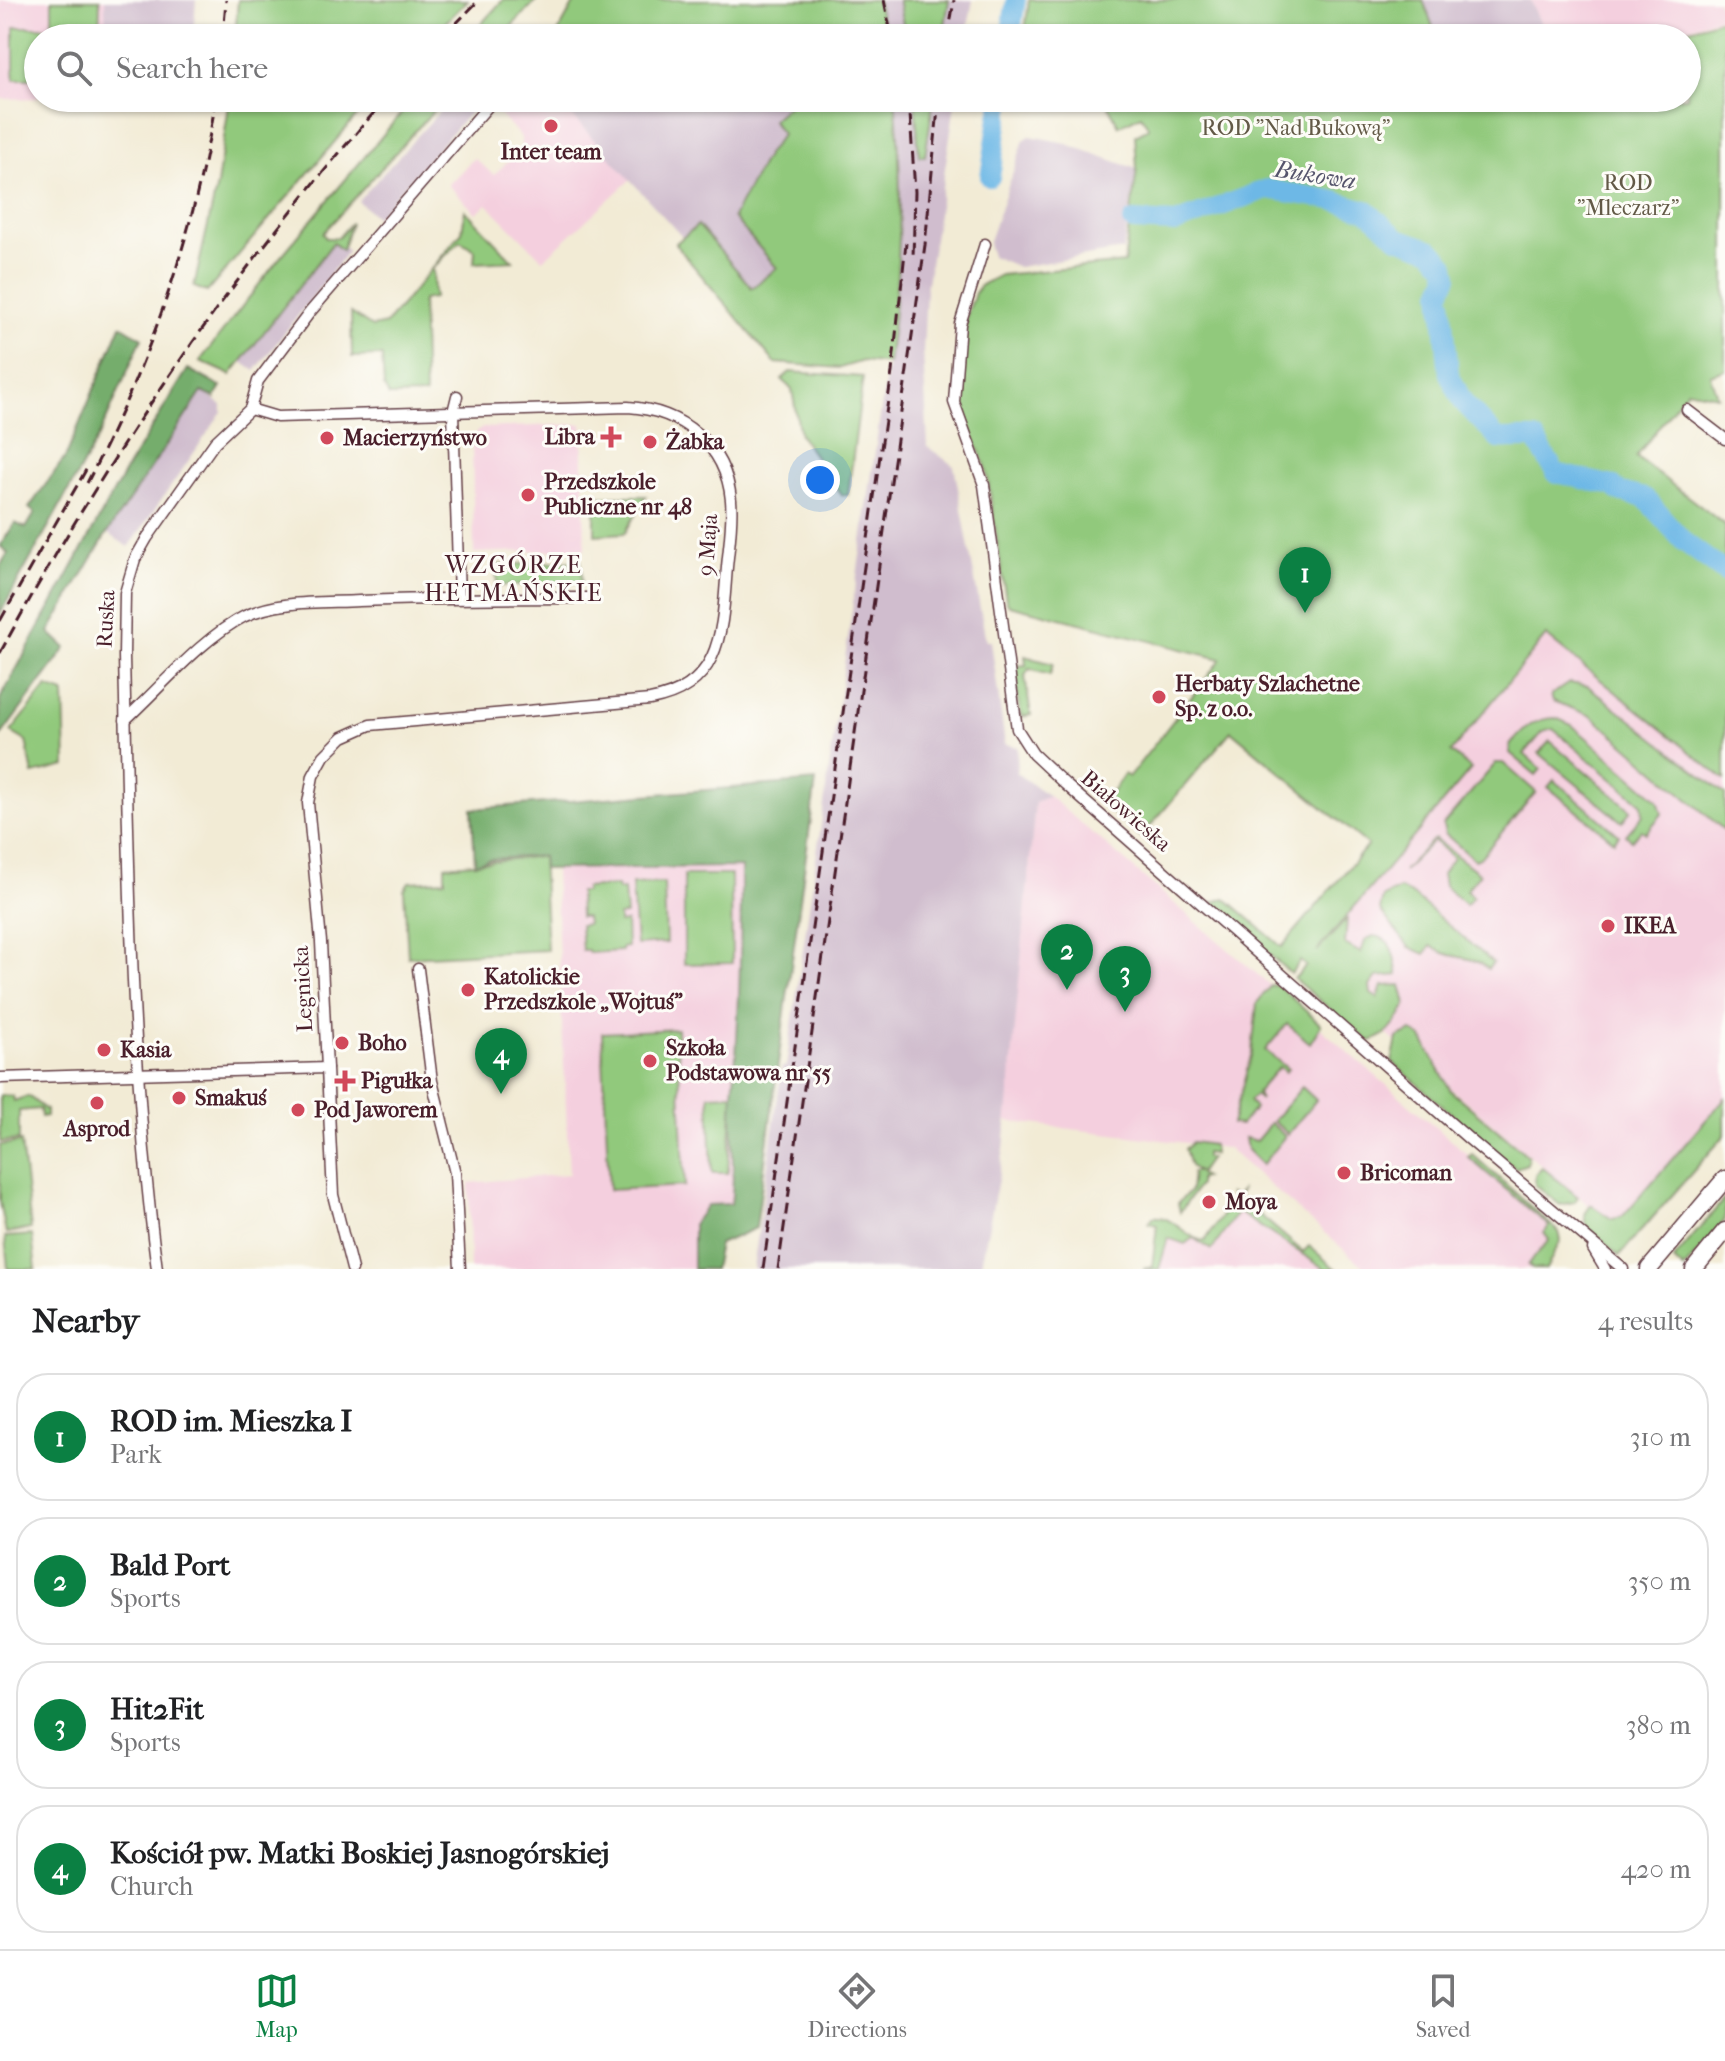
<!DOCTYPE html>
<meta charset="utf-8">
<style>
:root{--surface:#fff;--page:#f6f6f6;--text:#202124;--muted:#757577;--line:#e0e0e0;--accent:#0b8043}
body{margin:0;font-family:"IM FELL French Canon",serif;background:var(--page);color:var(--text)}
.you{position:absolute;left:820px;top:480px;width:28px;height:28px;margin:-20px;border:6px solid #fff;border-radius:50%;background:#1a73e8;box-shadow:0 0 0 12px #1a73e833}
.badge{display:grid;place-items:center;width:52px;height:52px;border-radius:50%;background:var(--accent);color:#fff;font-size:26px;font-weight:700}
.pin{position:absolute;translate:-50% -66px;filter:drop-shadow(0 2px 4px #0008)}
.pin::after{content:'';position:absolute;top:42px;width:28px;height:24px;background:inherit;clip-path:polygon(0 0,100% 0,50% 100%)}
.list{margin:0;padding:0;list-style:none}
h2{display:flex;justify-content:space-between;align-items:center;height:104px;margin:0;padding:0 32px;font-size:34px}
h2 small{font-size:26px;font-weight:400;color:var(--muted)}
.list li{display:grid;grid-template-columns:52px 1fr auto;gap:24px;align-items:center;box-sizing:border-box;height:128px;margin:0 16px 16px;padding:0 16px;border:2px solid var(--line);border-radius:32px}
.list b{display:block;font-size:30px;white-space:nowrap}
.list p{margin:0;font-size:26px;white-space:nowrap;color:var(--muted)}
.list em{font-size:26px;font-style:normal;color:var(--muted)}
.icon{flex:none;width:44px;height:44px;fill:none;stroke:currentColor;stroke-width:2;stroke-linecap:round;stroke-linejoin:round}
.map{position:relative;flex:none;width:1725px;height:1269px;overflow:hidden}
.search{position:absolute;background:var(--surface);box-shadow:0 2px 6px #0004;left:24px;right:24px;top:24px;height:88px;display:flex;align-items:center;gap:20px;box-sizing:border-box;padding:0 28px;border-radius:44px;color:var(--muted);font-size:30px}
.sheet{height:680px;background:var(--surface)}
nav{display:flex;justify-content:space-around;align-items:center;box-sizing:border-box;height:112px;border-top:2px solid var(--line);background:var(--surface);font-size:22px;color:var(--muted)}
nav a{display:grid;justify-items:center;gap:4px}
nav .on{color:var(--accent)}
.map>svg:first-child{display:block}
.built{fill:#f4cfde}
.industrial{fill:#d0bdce}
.green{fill:#91c97c;stroke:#6e7454;stroke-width:2}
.forest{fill:#74ad6c;stroke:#5f664c;stroke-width:2}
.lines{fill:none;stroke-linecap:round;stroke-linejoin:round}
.river{stroke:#6db8e6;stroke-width:20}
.minor-casing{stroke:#633e44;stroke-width:13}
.primary-casing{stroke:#633e44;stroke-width:19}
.minor{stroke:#fff;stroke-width:10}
.primary{stroke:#fff;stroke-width:16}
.rail{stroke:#4a1f2b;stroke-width:3;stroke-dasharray:12 6;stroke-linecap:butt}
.poi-dot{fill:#d1495b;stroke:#fdfcf7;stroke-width:3}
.labels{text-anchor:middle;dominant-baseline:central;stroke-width:6;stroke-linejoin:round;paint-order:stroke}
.park-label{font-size:22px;fill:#635a47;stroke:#fdfcf7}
.poi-label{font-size:22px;font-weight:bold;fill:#4a1f2b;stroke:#fdfcf7;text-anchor:start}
.street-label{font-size:22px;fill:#4a1f2b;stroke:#fdfcf7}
.water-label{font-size:24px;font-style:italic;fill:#56556c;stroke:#fdfcf7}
.neighbourhood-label{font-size:24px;letter-spacing:2px;fill:#4a1f2b;stroke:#fdfcf7}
</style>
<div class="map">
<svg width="1725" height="1269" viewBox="0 0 1725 1269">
<rect width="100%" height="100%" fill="#fdfcf7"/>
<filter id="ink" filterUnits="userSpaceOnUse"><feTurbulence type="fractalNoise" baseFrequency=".0125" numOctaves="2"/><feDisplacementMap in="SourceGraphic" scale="16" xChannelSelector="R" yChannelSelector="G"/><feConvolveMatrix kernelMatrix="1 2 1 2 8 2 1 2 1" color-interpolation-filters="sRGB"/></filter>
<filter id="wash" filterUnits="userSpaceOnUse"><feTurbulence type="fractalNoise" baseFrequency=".006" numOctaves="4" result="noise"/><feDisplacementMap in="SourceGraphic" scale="32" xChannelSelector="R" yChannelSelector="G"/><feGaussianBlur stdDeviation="1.8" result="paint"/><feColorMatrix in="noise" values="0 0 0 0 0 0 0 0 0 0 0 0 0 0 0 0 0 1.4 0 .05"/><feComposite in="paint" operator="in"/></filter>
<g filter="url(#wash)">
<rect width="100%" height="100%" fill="#f2ebd5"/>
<g class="built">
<polygon points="0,0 106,0 106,38 38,38 38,98 46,98 0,99"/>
<polygon points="1530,0 1717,0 1724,16 1657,38 1547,38"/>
<polygon points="504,98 555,98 632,178 543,260 487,204 476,213 448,185 474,158 494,175 521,149 521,137 494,109"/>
<polygon points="582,424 585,549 474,553 472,440 476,432 483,428"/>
<polygon points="1546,636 1725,780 1725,1104 1618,1230 1305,965 1471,770 1450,753"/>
<polygon points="1049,796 1550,1225 1549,1255 1544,1269 1366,1269 1227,1148 1006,1121 1035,802"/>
<polygon points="741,866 740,997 733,1095 735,1174 731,1204 693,1224 693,1269 470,1269 469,1183 569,1174 555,870"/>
<polygon points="1238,1213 1325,1269 1152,1269 1165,1221 1212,1251"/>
</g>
<g class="industrial">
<polygon points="105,0 196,0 193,38 106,38"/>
<polygon points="877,0 898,0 906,38 886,38"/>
<polygon points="949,0 973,0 966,38 943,38"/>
<polygon points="1411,0 1530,0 1547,38 1424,38"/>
<polygon points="452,98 483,98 376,217 358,201"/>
<polygon points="556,98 790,98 782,134 766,156 777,268 752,288 698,225 683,238"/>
<polygon points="895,98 915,98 919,155 924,156 934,98 956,98 926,290 923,352 928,447 954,466 986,641 991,641 1005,744 1018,747 1016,773 1049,796 1035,802 1004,1150 980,1269 753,1269 782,1067 786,1067 894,320 900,153"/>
<polygon points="1030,136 1061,142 1137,169 1123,250 1018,267 992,256 988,244 1024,140"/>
<polygon points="330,237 348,251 255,371 238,359 241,350"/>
<polygon points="203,392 222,405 222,412 129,547 107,533"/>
</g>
<g class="green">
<polygon points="52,0 100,0 99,38 52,38"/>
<polygon points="238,0 468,0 430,38 235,38"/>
<polygon points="503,0 537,0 500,38 468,38"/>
<polygon points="576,0 877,0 886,38 555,38"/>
<polygon points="898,0 949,0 943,38 906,38"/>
<polygon points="1029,0 1423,0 1437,38 1024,38"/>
<path d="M1725 18V370L1710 375 1717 396 1687 390 1636 457 1725 525V780L1546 636 1451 752 1471 769 1317 951 1347 919 1345 944 1361 953 1365 941 1373 936C1394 937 1394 958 1398 975L1377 977 1370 986 1371 994 1378 998 1382 986 1401 985 1406 1004C1400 1021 1385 1040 1368 1041L1294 979 1306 966 1300 961 1291 974 1212 903 1225 898 1282 947 1368 845 1231 731 1141 837 1103 805 1124 774 1129 777 1221 659 1009 605 1006 600 986 467 958 401 967 315 975 293 981 285 1000 275 1124 263 1137 169 1135 135 1149 128 1141 115 1119 126 1104 98H1687V38H1660Z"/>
<polygon points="14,27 45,27 45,38 38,38 38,79 14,79"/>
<polygon points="230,98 372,98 207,292 194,287 217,185"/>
<polygon points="414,98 445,98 323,233 326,238 338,238 351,223 342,250 333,243 231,375 200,361 278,260"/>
<path d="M790 98H895C904 187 900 275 888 364L863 361 840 368 775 363 675 244 698 225 752 288 777 268 733 217 766 156 782 134 772 120 791 103Z"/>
<polygon points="915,98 934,98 925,156 919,156"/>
<polygon points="465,210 513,261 474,263 475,250 460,241 433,268 434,298 422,300 425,395 389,396 384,387 382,356 352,357 351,313 372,327 386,324 462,232"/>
<polygon points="790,372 863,377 848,495 842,495 800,435 792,390 782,379"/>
<polygon points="595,496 646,496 625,533 595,535"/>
<polygon points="581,561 582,582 497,586 496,565"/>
<polygon points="1025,656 1053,664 1050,675 1029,669 1025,676 1031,715 1021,717 1013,666 1026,665"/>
<polygon points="1569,683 1588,686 1725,794 1725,831 1592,716 1553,701 1551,695"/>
<polygon points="47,687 64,693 66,766 33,774 26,741 11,732"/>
<path d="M1556 718 1572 725 1658 800 1662 814 1646 833 1641 830 1632 840 1626 835 1643 815 1642 804 1553 729 1543 732 1524 754 1541 769 1536 775 1510 753V745C1524 729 1534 718 1556 718Z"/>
<polygon points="1550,741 1631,810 1622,822 1539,753"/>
<polygon points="1496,763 1503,763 1536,792 1480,858 1475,860 1445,834 1443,825"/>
<polygon points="1554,780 1619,835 1614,841 1548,787"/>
<polygon points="1435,839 1480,874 1466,890 1473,897 1466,905 1444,886 1442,874 1453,858 1433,840 1403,871"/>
<polygon points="542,856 547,950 408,957 404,890 409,882 445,880 445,866"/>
<polygon points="684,875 731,875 732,963 684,964"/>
<polygon points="664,883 666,943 636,945 632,884"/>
<polygon points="617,886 618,890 624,890 626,915 619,916 619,923 626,922 627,947 621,948 621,951 589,953 588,950 582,950 580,925 587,924 586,917 580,917 579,892 585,892 585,888"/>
<path d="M1400 889 1413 895 1493 963 1488 969C1470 953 1450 961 1431 946L1425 954 1409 947 1380 910 1383 897Z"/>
<polygon points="1271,985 1279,986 1321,1025 1310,1043 1287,1024 1265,1050 1288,1069 1285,1072 1279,1067 1257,1092 1261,1100 1255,1095 1249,1101 1255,1108 1241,1125 1232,1124 1252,1052 1257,1003"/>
<polygon points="677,1029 685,1186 609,1190 602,1033"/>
<polygon points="1412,1031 1422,1038 1451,1091 1528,1156 1527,1164 1516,1168 1509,1164 1392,1062 1397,1038"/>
<polygon points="1302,1087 1316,1100 1288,1134 1273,1121"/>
<polygon points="733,1094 728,1173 712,1173 709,1095"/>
<polygon points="0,1095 13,1096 14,1101 28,1096 46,1110 46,1116 41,1117 40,1109 19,1111 19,1140 0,1142"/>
<polygon points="1725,1098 1725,1135 1619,1256 1587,1227 1585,1214 1591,1205 1612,1219 1622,1217"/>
<polygon points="1271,1123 1285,1136 1262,1165 1247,1150 1245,1138 1256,1141"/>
<polygon points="21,1142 31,1229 6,1233 0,1202 0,1145"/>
<polygon points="1192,1142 1213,1145 1214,1154 1205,1153 1205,1158 1210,1158 1199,1174 1204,1178 1199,1179 1199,1185 1180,1212 1178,1203 1190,1191 1192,1172 1198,1172 1190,1166 1185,1150"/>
<polygon points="1472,1154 1559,1232 1561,1240 1546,1269 1533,1269 1528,1265 1549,1240 1544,1233 1549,1226 1468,1157"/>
<polygon points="1542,1167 1578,1197 1574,1202 1560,1205 1535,1185 1535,1175"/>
<path d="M1242 1189 1238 1196 1303 1252 1309 1246 1336 1269H1325L1238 1212 1212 1250 1193 1238 1185 1244 1168 1238 1159 1269H1143L1152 1267 1157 1225 1149 1223 1153 1217C1172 1214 1186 1239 1205 1241L1232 1201 1230 1194 1236 1197Z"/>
<polygon points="1725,1198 1725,1220 1684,1269 1673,1260"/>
<polygon points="32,1235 36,1269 8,1269 5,1237"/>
</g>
<g class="forest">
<polygon points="121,325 142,338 100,434 0,614 0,566 8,553 0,546 15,523 26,528 35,513 29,508 66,456"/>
<polygon points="188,369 221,387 215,398 202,392 107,533 49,632 66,648 0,737 0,699 128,466"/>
<path d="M816 781 756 1228 719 1244 714 1269H693V1224L707 1205 731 1204C736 1167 730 1130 733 1093 740 1018 741 943 741 867L543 869 542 856 489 859 475 864 472 809Z"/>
</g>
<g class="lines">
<g class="river">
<polyline points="1010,38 1016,0"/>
<polyline points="990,177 1002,98"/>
<polyline points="1133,221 1176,223 1267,189 1332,200 1366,210 1398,238 1432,250 1446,266 1448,276 1441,292"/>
<polyline points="1442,302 1449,374 1463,402 1498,439 1535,439 1556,473 1613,486 1620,492 1645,498 1684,542 1725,572"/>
</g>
</g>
</g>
<g filter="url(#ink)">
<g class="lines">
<g class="minor-casing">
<g id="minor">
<polyline points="985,244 960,324 954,402 984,485 1017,729 1033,754 1065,784 1469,1139 1623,1269"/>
<polyline points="457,396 453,412 459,597"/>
<path d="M250 409 277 417 628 407C681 410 726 445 731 500 733 522 729 545 727 567 722 627 724 687 650 700L370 725 343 737 324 756 313 776 308 803 321 942 333 1195 352 1269"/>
<polyline points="1687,410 1725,439"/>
<path d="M125 720C160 688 203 637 245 616 279 600 322 603 359 601 436 598 513 598 590 598"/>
<polyline points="418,969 432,1081 455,1173 460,1269"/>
<polyline points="0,1078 327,1068"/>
<polyline points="1593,1249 1605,1269"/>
<path d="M157 1269C130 1066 129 861 124 656L125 593 135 559 147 538 215 442 250 409 258 381 310 312 495 98"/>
</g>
</g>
<g class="primary-casing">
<g id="primary">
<polyline points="1649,1269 1725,1179"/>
<polyline points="1694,1269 1725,1231"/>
</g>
</g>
<use href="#minor" class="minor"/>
<use href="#primary" class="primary"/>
<g class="rail">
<polyline points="884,0 892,38"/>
<polyline points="223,38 226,0"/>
<polyline points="442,38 479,0"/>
<polyline points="948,38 954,0"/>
<polyline points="909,98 915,192 913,258"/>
<path d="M87 483C150 361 195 234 216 98"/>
<polyline points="0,621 87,468"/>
<path d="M0 653C108 454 236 267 387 98"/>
<polyline points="763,1269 892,372 906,243"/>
<polyline points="778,1269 925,245 939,98"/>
</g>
</g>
</g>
<g class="poi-dot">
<circle cx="551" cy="126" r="8"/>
<path d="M607 425h8v8h8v8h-8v8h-8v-8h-8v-8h8z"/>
<circle cx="327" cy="438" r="8"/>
<circle cx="650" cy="442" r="8"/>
<circle cx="528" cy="495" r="8"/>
<circle cx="1159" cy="697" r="8"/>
<circle cx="1608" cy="926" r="8"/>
<circle cx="468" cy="990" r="8"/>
<circle cx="342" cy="1043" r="8"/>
<circle cx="104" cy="1050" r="8"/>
<circle cx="650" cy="1061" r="8"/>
<path d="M341 1069h8v8h8v8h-8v8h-8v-8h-8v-8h8z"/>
<circle cx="179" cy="1098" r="8"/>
<circle cx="97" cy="1103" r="8"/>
<circle cx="298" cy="1110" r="8"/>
<circle cx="1344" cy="1173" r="8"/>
<circle cx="1209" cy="1202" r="8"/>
</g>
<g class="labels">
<g class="park-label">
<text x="1296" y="128">ROD "Nad Bukową"</text>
<text x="1628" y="183">ROD<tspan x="1628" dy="25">"Mleczarz"</tspan></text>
</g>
<g class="poi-label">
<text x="551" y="152" text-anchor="middle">Inter team</text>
<text x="595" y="437" text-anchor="end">Libra</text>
<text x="343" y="438">Macierzyństwo</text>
<text x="666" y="442">Żabka</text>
<text x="544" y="482">Przedszkole<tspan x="544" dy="25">Publiczne nr 48</tspan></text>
<text x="1175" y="684">Herbaty Szlachetne<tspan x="1175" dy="25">Sp. z o.o.</tspan></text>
<text x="1624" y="926">IKEA</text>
<text x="484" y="977">Katolickie<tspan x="484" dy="25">Przedszkole „Wojtuś”</tspan></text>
<text x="358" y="1043">Boho</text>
<text x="666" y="1048">Szkoła<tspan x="666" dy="25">Podstawowa nr 55</tspan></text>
<text x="120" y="1050">Kasia</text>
<text x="361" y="1081">Pigułka</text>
<text x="195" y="1098">Smakuś</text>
<text x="314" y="1110">Pod Jaworem</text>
<text x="97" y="1129" text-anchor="middle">Asprod</text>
<text x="1360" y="1173">Bricoman</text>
<text x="1225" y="1202">Moya</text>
</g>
<g class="street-label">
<text transform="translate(708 545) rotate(-86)">9 Maja</text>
<text transform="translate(106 619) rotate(-87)">Ruska</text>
<text transform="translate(1126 811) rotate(41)">Białowieska</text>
<text transform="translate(303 989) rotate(-93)">Legnicka</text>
</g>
<g class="water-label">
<text transform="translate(1315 175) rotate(9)">Bukowa</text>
</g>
<g class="neighbourhood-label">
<text x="514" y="565">WZGÓRZE<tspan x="514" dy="28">HETMAŃSKIE</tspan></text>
</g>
</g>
</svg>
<div class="you"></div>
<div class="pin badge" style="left:1305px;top:613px">1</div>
<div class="pin badge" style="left:1067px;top:990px">2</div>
<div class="pin badge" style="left:1125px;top:1012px">3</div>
<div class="pin badge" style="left:501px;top:1094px">4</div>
<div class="search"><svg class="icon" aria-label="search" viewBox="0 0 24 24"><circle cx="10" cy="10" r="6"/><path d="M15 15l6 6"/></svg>Search here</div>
</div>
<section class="sheet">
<h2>Nearby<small>4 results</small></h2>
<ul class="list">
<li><span class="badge">1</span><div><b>ROD im. Mieszka I</b><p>Park</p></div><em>310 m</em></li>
<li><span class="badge">2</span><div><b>Bald Port</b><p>Sports</p></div><em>350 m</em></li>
<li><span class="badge">3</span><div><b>Hit2Fit</b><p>Sports</p></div><em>380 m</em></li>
<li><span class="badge">4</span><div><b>Kościół pw. Matki Boskiej Jasnogórskiej</b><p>Church</p></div><em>420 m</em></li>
</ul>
</section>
<nav>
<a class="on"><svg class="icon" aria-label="map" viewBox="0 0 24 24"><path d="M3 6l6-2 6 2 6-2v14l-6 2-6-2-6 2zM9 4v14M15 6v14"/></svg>Map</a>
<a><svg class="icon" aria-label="directions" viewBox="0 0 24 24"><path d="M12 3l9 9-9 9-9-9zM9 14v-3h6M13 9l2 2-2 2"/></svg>Directions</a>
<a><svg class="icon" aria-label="saved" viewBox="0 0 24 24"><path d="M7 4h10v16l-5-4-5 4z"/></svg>Saved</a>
</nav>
